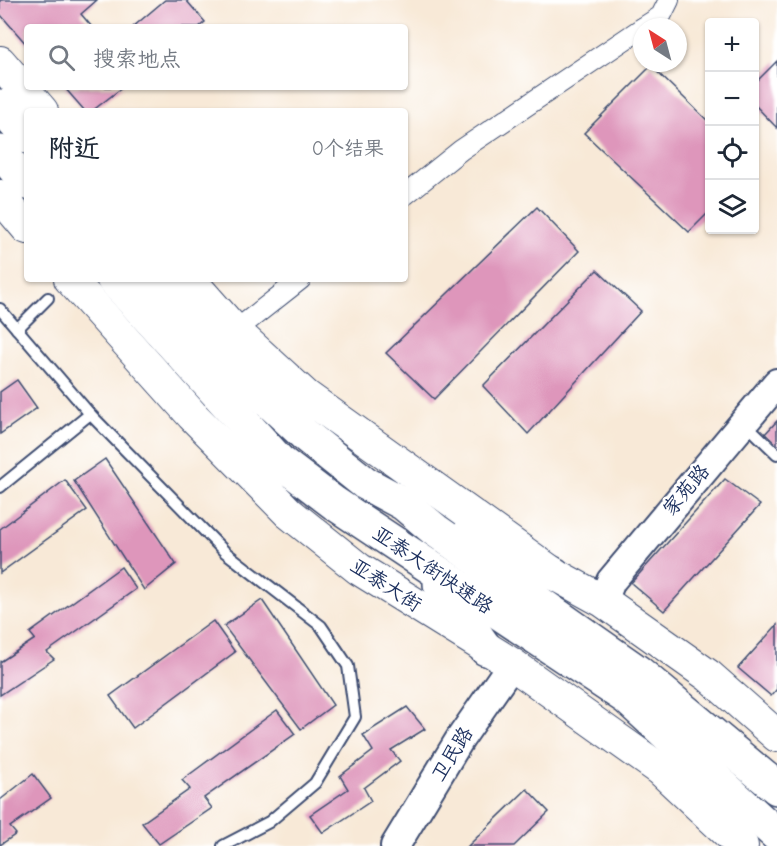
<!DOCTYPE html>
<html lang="zh">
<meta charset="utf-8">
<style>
:root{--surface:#fff;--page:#f6f6f7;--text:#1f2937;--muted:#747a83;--line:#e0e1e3}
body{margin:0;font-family:"Comic Neue","LXGW WenKai TC",sans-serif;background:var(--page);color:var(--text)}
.controls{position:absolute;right:18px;top:18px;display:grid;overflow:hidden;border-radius:6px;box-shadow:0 2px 4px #0004}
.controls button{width:54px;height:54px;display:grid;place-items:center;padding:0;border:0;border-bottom:2px solid var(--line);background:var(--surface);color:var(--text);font:30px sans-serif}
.compass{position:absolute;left:633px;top:18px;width:54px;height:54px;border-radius:50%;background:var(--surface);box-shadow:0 2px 4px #0004;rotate:324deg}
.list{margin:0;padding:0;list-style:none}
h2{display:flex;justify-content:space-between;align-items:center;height:78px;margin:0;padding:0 24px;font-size:26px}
h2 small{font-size:20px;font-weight:400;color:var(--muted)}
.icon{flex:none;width:33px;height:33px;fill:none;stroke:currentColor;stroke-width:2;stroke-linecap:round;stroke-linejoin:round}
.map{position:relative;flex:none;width:777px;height:846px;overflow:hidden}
.search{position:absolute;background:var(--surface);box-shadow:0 2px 4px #0004;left:24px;top:24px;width:384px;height:66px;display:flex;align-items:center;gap:15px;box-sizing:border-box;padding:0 21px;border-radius:6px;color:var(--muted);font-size:22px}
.panel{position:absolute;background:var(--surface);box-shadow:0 2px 4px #0004;left:24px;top:108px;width:384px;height:174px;border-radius:6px}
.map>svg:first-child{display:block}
.building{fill:#de96bb}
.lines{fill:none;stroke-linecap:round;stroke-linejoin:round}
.lane-casing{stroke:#3c4b70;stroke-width:14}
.street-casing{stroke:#3c4b70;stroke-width:22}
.secondary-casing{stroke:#3c4b70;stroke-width:32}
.primary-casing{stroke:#3c4b70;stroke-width:34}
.highway-casing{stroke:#3c4b70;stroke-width:36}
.lane{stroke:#fff;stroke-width:10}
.street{stroke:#fff;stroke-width:20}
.secondary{stroke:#fff;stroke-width:28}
.primary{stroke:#fff;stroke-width:32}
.highway{stroke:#fff;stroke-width:33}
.labels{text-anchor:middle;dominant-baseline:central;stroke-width:5;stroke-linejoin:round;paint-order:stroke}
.street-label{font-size:20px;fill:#1b2f5e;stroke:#fff}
</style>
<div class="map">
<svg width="777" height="846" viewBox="0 0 777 846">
<rect width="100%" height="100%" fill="#fff"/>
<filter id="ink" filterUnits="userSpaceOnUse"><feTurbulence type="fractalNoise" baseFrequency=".0167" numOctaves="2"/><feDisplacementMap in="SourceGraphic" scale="12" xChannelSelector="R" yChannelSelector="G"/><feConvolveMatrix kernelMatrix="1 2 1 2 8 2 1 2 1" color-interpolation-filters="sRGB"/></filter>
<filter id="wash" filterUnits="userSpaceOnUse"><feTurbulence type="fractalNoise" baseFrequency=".008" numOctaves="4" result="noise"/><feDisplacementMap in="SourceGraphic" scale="24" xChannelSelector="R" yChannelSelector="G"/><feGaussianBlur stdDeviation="1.35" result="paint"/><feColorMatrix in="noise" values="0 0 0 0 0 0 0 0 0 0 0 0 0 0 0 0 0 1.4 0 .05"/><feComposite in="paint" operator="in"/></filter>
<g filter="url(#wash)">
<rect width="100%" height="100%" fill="#f8e9d7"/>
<g id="blocks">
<g class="building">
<polygon points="0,0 97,0 81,14 92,27 27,27 27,45 0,14"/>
<polygon points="165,0 186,0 205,22 199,27 133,27"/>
<polygon points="777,61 777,128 754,104 754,84"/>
<polygon points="651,66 710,123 710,211 689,232 584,133"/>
<polygon points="64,87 123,87 92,111 85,111"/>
<polygon points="537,207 579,251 434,399 386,353"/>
<polygon points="597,270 641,311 528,434 483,386"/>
<polygon points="17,380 37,408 0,434 0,392"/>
<polygon points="777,421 777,447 764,435"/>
<polygon points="105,459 176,564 144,590 74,481"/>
<polygon points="725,479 760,505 664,611 631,583"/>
<polygon points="65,480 87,510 0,573 0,529"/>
<polygon points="121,567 136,589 47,652 54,659 0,695 0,662 35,639 30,633"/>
<polygon points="262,600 333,705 301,729 224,626"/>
<polygon points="213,621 235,652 133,728 110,696"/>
<polygon points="777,625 777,689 771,696 738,668"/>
<polygon points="407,707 425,729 391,750 400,761 364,788 371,801 323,833 310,815 348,789 340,776 373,751 363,735"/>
<polygon points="277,710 295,734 204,798 212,808 159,844 142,823 190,789 182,780"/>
<polygon points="33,774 51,798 10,827 16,834 0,845 0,800"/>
<polygon points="527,789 549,812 514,846 468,846"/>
</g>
</g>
</g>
<g filter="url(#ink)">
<use href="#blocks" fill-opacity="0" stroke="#3c4b70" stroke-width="1.5"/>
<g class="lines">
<g class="lane-casing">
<g id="lane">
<polyline points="0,309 90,414 225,552 321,626 348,666 355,717 315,783 269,822 223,846"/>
<polyline points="17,329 48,298"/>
<polyline points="745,423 777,454"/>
<polyline points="0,487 90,414"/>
</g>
</g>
<g class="street-casing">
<g id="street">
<polyline points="644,27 661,16 669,0"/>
<polyline points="405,195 461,150 642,28"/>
<polyline points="235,331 301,279"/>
</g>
</g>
<g class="secondary-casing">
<g id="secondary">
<polyline points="603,601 611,581 777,383"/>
<polyline points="395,846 460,739 512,664"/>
</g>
</g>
<g class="primary-casing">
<g id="primary">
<polyline points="0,62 42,111"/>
<polyline points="0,196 27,228"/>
<polyline points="70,279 192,415 289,513 359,569 512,664 661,770 742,846"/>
<polyline points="189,279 235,331 306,396 554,574 603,601 709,676 777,736"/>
</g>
</g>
<g class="highway-casing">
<g id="highway">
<polyline points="0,106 27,137"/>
<polyline points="0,152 27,183"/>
<polyline points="113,279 279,461 334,503 627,698 777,835"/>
<polyline points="153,279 248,382 305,435 365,483 404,504 435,530 638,672 777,788"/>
<polyline points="469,534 554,574"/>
<polyline points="440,584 486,649"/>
</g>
</g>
<use href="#lane" class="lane"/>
<use href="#street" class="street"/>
<use href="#secondary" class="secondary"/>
<use href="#primary" class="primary"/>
<use href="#highway" class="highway"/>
</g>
</g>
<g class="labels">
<g class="street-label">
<text transform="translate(686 490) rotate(-50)">家苑路</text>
<text transform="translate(433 570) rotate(34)">亚泰大街快速路</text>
<text transform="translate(386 585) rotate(33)">亚泰大街</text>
<text transform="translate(452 754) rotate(-58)">卫民路</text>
</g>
</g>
</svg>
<div class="controls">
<button>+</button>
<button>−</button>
<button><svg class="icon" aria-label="locate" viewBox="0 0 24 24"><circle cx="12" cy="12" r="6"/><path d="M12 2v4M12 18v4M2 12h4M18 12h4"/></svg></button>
<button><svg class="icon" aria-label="layers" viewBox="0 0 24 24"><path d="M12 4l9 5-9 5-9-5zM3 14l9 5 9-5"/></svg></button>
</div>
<svg class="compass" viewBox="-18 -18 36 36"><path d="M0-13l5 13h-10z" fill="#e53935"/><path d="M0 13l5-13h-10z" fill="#747a83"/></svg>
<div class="search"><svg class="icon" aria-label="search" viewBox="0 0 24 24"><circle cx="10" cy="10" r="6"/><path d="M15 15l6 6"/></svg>搜索地点</div>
<section class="panel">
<h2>附近<small>0个结果</small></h2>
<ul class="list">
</ul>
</section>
</div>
